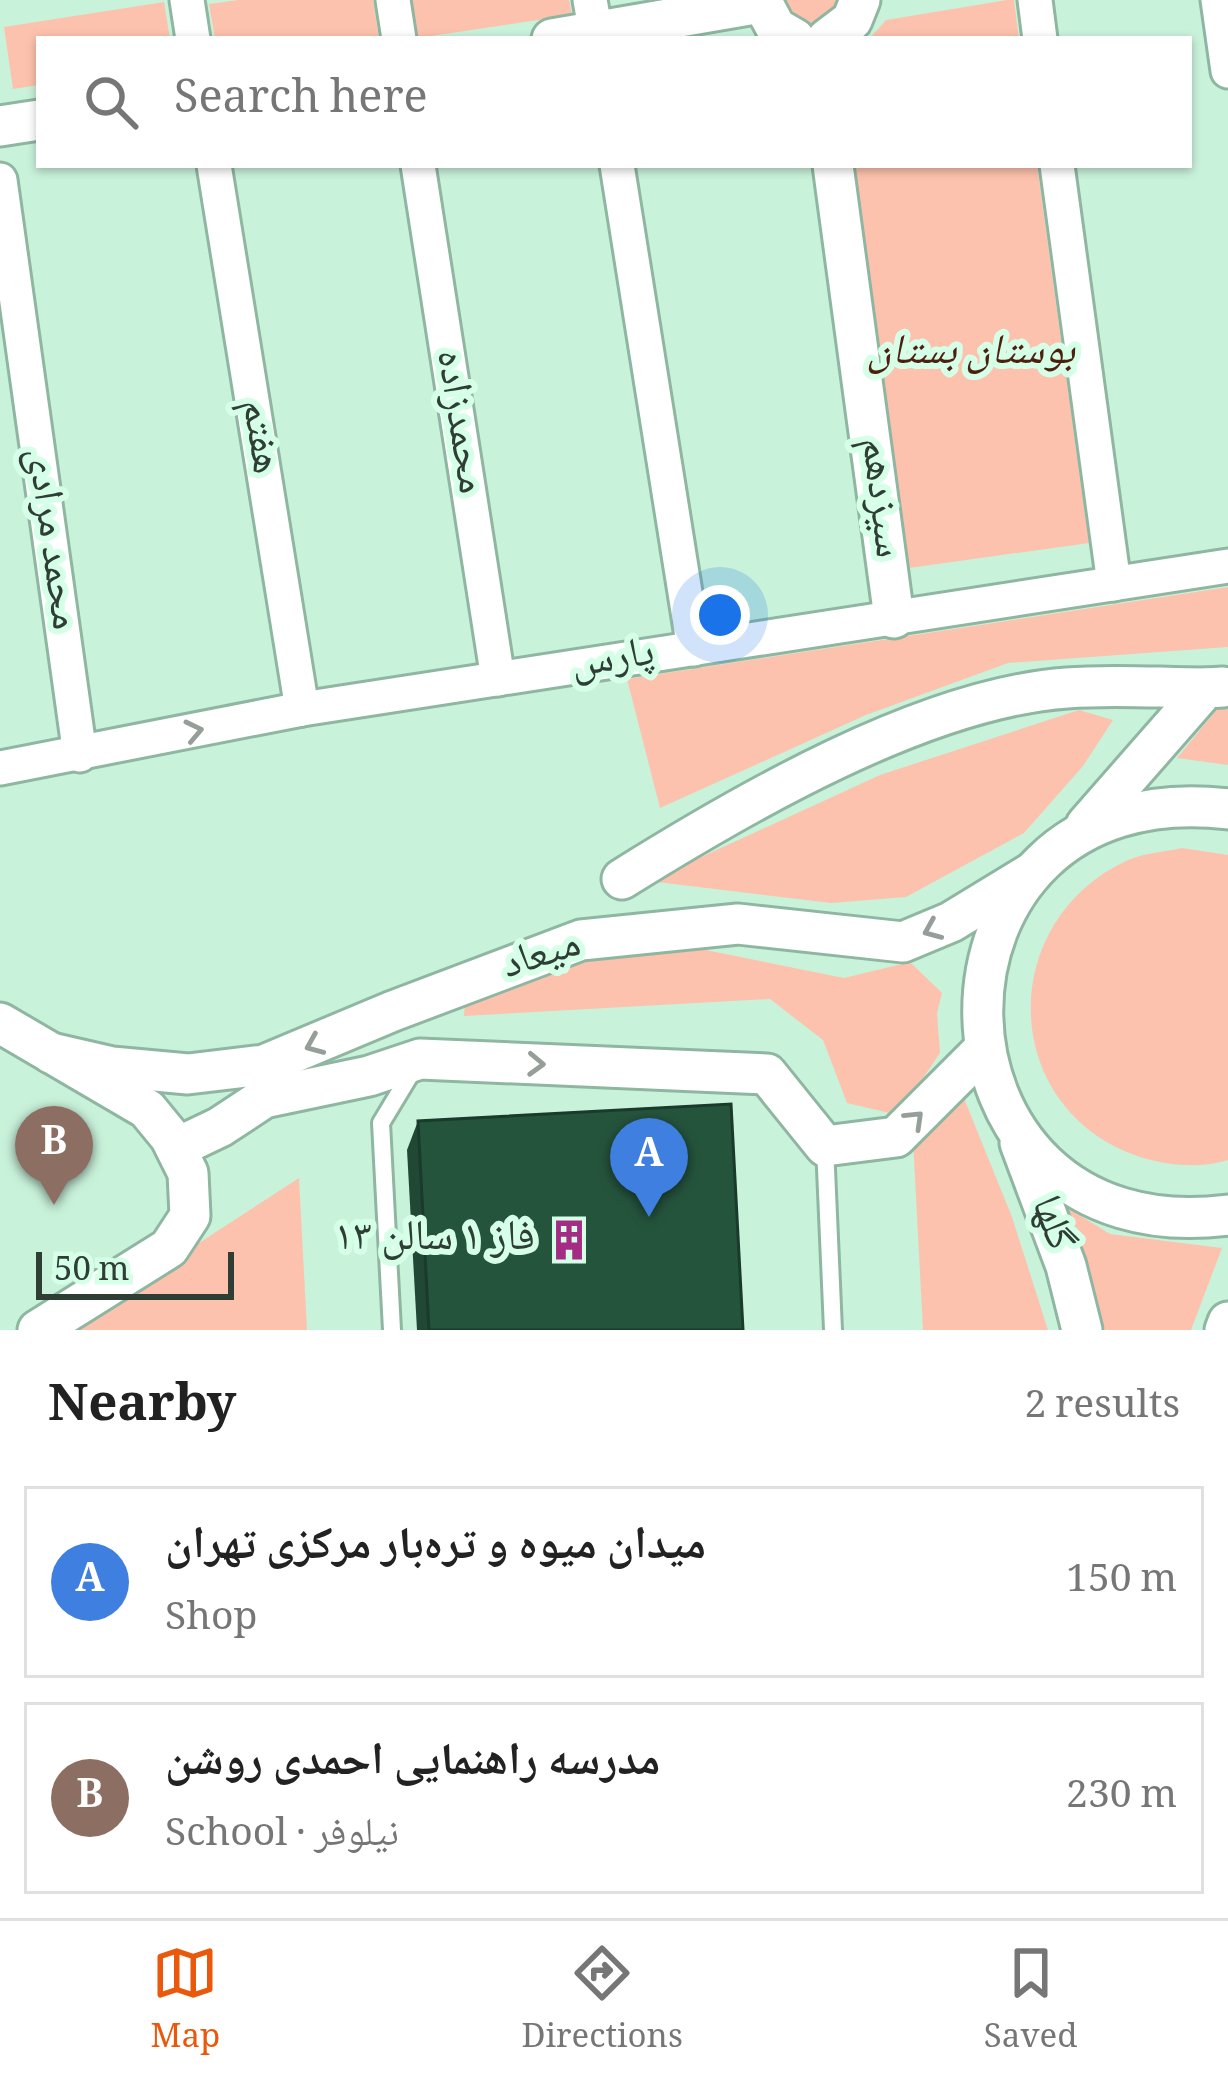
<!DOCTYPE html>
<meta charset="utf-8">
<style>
:root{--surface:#fff;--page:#f2f2f2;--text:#222;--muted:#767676;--line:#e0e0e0;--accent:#ea580c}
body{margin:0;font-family:Georgia,"Noto Naskh Arabic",serif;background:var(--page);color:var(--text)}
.scale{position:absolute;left:36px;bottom:30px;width:198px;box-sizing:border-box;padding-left:12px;border:6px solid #2e3e35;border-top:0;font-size:33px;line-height:42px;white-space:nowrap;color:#2e3e35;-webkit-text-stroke:9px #d6ffe8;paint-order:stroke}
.you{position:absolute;left:720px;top:615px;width:42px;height:42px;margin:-30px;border:9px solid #fff;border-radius:50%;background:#1a73e8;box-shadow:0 0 0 18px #1a73e833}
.badge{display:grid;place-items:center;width:78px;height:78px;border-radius:50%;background:var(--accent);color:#fff;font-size:39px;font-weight:700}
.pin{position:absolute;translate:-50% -99px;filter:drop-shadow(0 3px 6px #0008)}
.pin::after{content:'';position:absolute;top:63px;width:42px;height:36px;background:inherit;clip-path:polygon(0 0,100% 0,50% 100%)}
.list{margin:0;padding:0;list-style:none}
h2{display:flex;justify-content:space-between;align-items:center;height:156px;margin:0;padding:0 48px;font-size:51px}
h2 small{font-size:39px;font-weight:400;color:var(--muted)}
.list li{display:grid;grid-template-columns:78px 1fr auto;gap:36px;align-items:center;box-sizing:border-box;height:192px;margin:0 24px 24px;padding:0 24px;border:3px solid var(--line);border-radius:0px}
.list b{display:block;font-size:45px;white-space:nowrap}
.list p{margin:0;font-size:39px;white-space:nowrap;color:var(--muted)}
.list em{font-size:39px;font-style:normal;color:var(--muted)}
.icon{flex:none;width:66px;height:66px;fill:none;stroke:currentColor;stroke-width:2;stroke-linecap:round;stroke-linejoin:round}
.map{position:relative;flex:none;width:1228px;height:1330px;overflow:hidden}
.search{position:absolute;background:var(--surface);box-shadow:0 3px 9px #0004;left:36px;right:36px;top:36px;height:132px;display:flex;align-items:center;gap:30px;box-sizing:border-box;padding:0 42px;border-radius:0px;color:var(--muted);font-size:45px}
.sheet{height:588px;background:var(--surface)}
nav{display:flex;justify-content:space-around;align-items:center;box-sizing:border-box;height:168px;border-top:3px solid var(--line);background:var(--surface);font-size:33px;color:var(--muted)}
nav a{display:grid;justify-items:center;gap:6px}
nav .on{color:var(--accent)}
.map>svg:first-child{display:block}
.green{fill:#fdc2ad}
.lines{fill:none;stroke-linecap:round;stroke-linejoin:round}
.service-casing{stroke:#8fb6a1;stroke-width:22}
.minor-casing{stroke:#8fb6a1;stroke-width:39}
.tertiary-casing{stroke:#8fb6a1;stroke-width:45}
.service{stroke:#fff;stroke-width:16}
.minor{stroke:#fff;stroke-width:33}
.tertiary{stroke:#fff;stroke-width:39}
.wall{fill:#204834}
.building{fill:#25543d;stroke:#1a3b2b;stroke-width:3}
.oneway{stroke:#969e9a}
.labels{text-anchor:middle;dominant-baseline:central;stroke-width:12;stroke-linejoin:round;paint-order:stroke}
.park-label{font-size:42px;font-style:italic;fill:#4e1f0d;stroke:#d6ffe8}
.street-label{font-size:42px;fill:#2e3e35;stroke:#d6ffe8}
.poi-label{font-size:42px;fill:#2e3e35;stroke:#d6ffe8;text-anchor:end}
</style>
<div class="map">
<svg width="1228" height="1330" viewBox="0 0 1228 1330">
<rect width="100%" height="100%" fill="#c9f2db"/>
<g class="green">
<polygon points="238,0 373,0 379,39 215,39 209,4"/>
<polygon points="405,0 569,0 572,15 411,39"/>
<polygon points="769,0 852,0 813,33"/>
<polygon points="1007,0 1014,0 1019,39 869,39 886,20"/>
<polygon points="164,2 170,39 39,39 39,85 13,89 4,27"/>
<polygon points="853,165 1037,165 1089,543 909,568"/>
<polygon points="1228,587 1228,647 1008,663 866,715 660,808 627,679"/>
<polygon points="1223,702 1228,702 1228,765 1177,758"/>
<polygon points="1079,710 1113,720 1083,766 1024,833 906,897 831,903 649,881 880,775"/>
<path d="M1182 848 1228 855V1160C1203 1168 1172 1166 1147 1159 1000 1117 991 923 1128 860 1144 853 1164 852 1182 848Z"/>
<polygon points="671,943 844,978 910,962 942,993 937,1013 940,1053 898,1115 847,1103 823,1040 770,999 464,1016 465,1001 532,962"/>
<polygon points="961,1091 1012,1217 1048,1330 923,1330 913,1140"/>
<polygon points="299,1178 307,1330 65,1330"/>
<polygon points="1066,1207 1110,1234 1222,1248 1191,1330 1105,1330"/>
</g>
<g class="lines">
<g class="service-casing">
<g id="service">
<polyline points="825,1146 833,1330"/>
<polyline points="392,1330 381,1123 416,1065"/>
</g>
</g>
<g class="minor-casing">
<g id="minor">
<polyline points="187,0 193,39"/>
<polyline points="393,0 399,39"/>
<polyline points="590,0 597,39"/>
<polyline points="1035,0 1040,39"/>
<polyline points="1218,0 1228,71"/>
<polyline points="214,165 302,709"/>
<polyline points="418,165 498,679"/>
<polyline points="617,165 694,649"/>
<polyline points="1057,165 1114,584"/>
<polyline points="0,180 80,755"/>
<polyline points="0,768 302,709 1228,566"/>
</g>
</g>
<g class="tertiary-casing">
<g id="tertiary">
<polyline points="761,0 776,28 795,39"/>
<polyline points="552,39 761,3"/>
<polyline points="827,39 852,20 860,0"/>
<polyline points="0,126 39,120"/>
<polyline points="833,165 894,618"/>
<path d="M1228 809C897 770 905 1257 1228 1215"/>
<polyline points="1086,825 1206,688 1223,687"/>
<path d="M622 879C742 804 924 698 1067 688 1113 684 1160 688 1206 688"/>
<polyline points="0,1023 147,1109 170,1137 188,1173 190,1216 169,1248 38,1330"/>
<polyline points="51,1053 112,1067 188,1074 264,1065 393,1011 581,940 738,924 903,942 951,922 1033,872"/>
<polyline points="1020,1143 1066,1266 1082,1330"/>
<polyline points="176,1148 220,1127 264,1098 369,1076 420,1059 767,1074 825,1146 896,1137 984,1049"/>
<polyline points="1225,1330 1228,1322"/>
</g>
</g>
<use href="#service" class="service"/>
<use href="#minor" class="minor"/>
<use href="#tertiary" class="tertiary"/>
</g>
<polygon class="wall" points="418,1121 743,1330 417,1330 407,1150"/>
<polygon class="building" points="731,1104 743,1330 429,1330 418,1121"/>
<defs><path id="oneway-chevron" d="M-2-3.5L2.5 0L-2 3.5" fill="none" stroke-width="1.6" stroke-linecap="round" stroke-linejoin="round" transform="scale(3)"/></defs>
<g class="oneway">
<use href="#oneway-chevron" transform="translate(194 731) rotate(-12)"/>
<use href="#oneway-chevron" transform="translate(932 930) rotate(157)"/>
<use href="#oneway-chevron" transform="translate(314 1045) rotate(157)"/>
<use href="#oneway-chevron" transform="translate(536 1064) rotate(2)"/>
<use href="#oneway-chevron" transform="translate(915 1119) rotate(-44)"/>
</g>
<defs>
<g id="building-bare" transform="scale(3.24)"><path d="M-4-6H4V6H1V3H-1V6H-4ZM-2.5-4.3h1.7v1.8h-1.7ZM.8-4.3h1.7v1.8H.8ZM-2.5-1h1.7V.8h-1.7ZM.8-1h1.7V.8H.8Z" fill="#a42c84" stroke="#d6ffe8" stroke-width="2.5" paint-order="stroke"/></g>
</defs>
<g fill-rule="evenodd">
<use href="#building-bare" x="569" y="1240"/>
</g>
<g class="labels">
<g class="park-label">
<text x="971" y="354">بوستان بستان</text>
</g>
<g class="street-label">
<text transform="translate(458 422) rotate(81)">محمدزاده</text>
<text transform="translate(258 437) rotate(81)">هفتم</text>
<text transform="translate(879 498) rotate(83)">سیزدهم</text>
<text transform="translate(50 539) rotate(82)">محمد مرادی</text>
<text transform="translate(613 661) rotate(-9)">پارس</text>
<text transform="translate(542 957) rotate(-18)">میعاد</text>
<text transform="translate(1050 1224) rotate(70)">گلها</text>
</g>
<g class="poi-label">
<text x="535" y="1240">فاز ۱ سالن ۱۳</text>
</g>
</g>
</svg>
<div class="scale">50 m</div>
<div class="you"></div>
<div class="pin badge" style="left:649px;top:1217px;background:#3f7fe0">A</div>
<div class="pin badge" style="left:54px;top:1205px;background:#8d6e63">B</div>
<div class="search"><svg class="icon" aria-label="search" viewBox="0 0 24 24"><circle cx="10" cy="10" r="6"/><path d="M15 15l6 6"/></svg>Search here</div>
</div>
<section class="sheet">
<h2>Nearby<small>2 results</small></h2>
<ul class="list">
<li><span class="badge" style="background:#3f7fe0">A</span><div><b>میدان میوه و تره‌بار مرکزی تهران</b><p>Shop</p></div><em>150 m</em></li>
<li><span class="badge" style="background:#8d6e63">B</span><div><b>مدرسه راهنمایی احمدی روشن</b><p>School · نیلوفر</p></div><em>230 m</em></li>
</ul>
</section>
<nav>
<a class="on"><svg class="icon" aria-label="map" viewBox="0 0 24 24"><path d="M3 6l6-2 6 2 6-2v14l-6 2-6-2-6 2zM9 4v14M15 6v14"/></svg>Map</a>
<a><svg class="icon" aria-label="directions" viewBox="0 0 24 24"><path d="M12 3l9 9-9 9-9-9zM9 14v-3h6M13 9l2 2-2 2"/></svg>Directions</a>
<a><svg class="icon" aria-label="saved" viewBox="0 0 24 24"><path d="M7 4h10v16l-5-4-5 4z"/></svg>Saved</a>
</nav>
